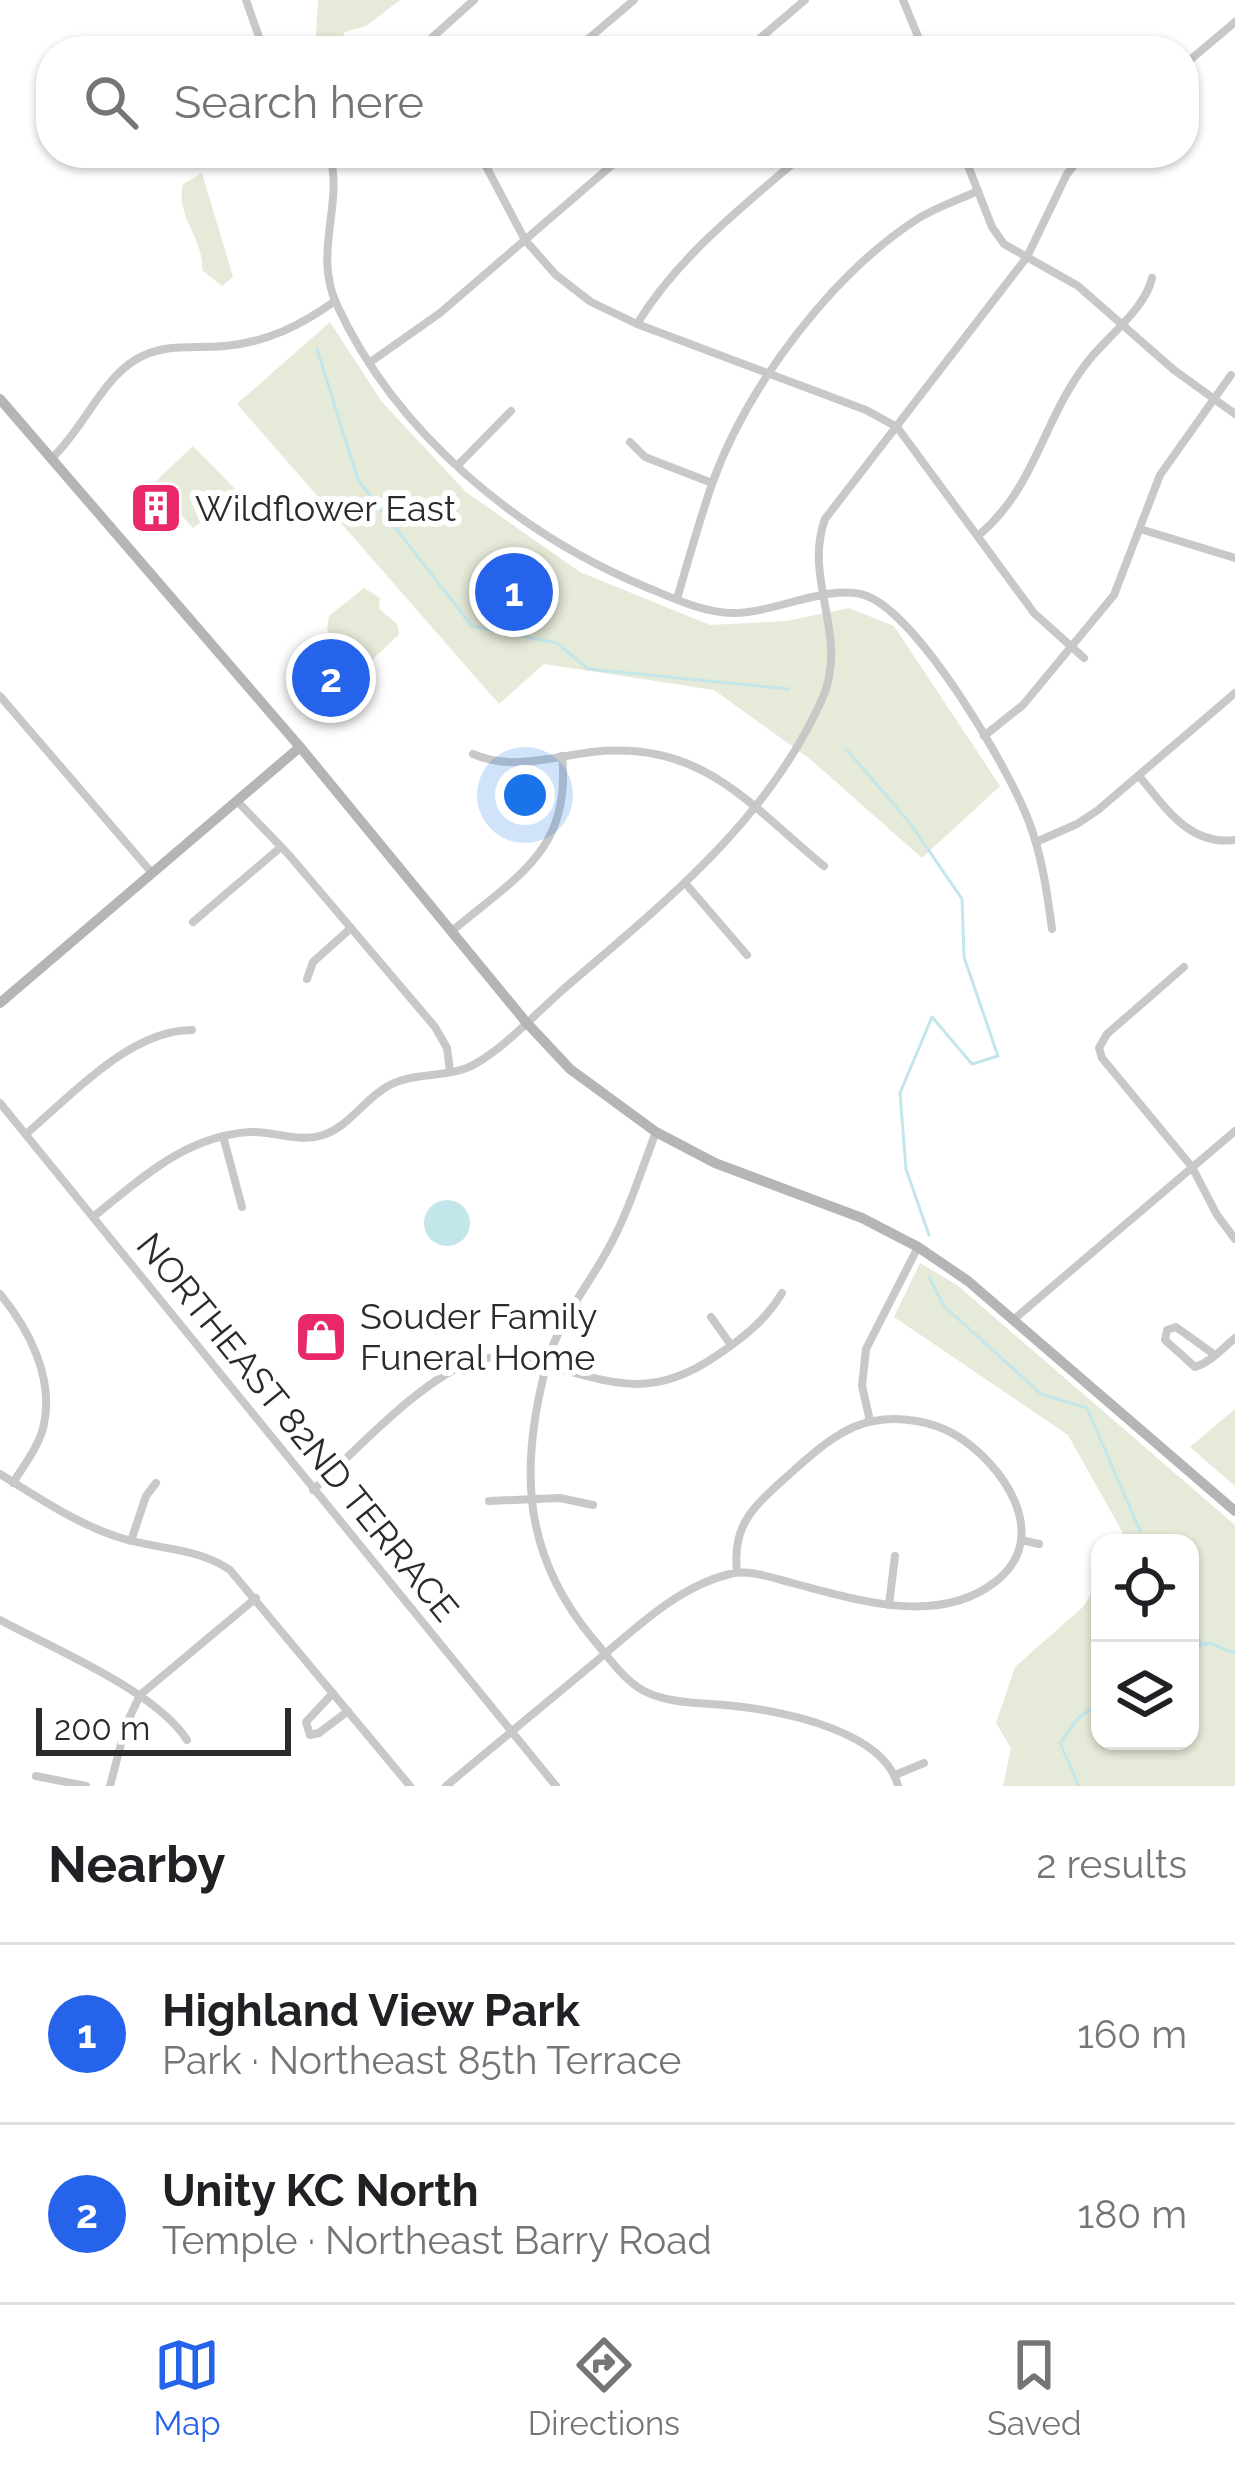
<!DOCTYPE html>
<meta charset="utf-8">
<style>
:root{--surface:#fff;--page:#f6f6f6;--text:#202124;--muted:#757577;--line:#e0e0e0;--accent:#2563eb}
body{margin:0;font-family:Raleway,sans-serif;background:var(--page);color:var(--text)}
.controls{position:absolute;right:36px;bottom:36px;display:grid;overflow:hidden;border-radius:24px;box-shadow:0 3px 9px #0004}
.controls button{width:108px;height:108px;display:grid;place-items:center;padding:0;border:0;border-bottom:3px solid var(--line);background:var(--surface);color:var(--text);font:60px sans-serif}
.scale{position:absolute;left:36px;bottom:30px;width:255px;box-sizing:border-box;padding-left:12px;border:6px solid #2b2b2b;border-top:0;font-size:33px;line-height:42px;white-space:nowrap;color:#2b2b2b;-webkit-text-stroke:9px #fff;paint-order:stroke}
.you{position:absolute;left:525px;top:795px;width:42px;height:42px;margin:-30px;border:9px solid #fff;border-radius:50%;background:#1a73e8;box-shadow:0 0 0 18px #1a73e833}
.badge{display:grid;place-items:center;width:78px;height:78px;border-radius:50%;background:var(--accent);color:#fff;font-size:39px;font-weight:700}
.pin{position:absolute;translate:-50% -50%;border:6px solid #fff;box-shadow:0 3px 12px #0006}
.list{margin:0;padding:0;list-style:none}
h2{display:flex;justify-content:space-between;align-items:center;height:156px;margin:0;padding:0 48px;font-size:51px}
h2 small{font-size:39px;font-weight:400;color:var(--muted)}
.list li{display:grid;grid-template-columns:78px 1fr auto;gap:36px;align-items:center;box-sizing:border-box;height:180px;padding:0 48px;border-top:3px solid var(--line)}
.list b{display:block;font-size:45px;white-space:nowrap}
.list p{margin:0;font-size:39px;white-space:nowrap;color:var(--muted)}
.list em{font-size:39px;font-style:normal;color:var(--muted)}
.icon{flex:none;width:66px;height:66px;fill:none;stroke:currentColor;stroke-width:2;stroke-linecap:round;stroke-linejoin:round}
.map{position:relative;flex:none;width:1235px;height:1786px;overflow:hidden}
.search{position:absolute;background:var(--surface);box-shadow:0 3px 9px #0004;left:36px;right:36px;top:36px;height:132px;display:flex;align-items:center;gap:30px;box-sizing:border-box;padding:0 42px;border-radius:48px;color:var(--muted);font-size:45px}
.sheet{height:516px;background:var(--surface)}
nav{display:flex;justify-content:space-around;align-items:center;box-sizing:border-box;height:168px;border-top:3px solid var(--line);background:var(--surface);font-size:33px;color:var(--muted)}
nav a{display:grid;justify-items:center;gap:6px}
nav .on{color:var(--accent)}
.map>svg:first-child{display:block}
.green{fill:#e6ead8}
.water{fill:#c3e6eb}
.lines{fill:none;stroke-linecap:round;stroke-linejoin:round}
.stream{stroke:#c3e6eb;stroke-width:3}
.street{stroke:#c8c8c8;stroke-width:8}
.secondary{stroke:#b5b5b5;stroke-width:10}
.labels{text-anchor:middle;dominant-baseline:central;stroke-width:12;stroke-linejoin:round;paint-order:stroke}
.poi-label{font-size:36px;fill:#2b2b2b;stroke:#fff;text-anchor:start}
.street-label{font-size:36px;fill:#2b2b2b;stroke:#fff}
</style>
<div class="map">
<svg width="1235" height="1786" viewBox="0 0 1235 1786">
<rect width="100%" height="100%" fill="#fff"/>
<g class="green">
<polygon points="318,0 400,0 366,26 345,32 334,51 315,51"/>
<path d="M202 173 233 277 222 286 202 270C204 238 175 216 183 184Z"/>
<polygon points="330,322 382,402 466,492 580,572 710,625 787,621 849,608 894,626 1000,786 922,858 810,759 714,690 544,664 499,704 237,404"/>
<polygon points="193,446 240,494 193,528 153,484"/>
<polygon points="364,588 380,598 379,609 397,624 399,634 361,671 327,630 329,616"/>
<polygon points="920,1263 957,1285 1235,1525 1235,1786 1003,1786 1011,1748 996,1723 1015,1667 1084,1606 1100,1577 1100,1741 1190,1741 1190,1543 1118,1543 1123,1533 1068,1435 894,1317"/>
<polygon points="1235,1409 1235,1486 1190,1447"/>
</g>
<circle class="water" cx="447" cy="1223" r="23"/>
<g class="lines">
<g class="stream">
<polyline points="317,349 358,480 472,626 557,643 588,669 789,689"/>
<polyline points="846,749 910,823 962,899 964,957 998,1056 972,1064 932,1017 900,1093 906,1169 929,1235"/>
<polyline points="929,1277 944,1306 1041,1394 1087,1408 1140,1531"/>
<polyline points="1190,1608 1201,1646"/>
<polyline points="1190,1649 1209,1643 1235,1653"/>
<polyline points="1079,1786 1060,1743 1078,1718 1100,1703"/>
</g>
<g class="street">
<polyline points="246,0 264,51"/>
<polyline points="903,0 924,51"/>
<polyline points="417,51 474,0"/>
<polyline points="574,51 634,0"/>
<polyline points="745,51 805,0"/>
<polyline points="1184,65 1235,22"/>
<path d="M329 153C345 203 312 252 337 305 396 433 518 534 646 587 673 598 704 613 733 613 772 614 832 582 867 596 920 617 1009 768 1029 822 1042 856 1047 892 1052 929"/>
<polyline points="479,153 525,240 556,275 591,302 637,324 866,410 897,427 1034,613 1084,658"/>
<polyline points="963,153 992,227 1004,244 1078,286 1174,370 1235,414"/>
<path d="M637 324C679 255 745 205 805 153"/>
<polyline points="369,363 440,313 626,153"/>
<polyline points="630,442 645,457 712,483"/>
<path d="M52 458C83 429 101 381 135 360 164 342 193 349 225 346 267 342 300 326 335 301"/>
<polyline points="458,465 511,411"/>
<polyline points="1140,529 1235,558"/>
<path d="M979 535C1037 486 1042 419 1089 360 1109 335 1145 309 1152 278"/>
<path d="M677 599C688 561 699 522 712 484 747 387 831 274 919 218 937 207 958 200 978 191"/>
<polyline points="0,696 152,873"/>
<polyline points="984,736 1023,705 1114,595 1160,475 1231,375"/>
<path d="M473 754C511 771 552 757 592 752 702 740 747 803 824 866"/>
<path d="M1139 776C1166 808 1189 846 1235 840"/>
<polyline points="238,802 289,855 435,1027 447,1048 450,1071"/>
<polyline points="1036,842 1077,824 1098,810 1235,693"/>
<polyline points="686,884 747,955"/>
<polyline points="193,922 281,847"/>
<path d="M452 931C516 877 572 850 562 756"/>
<polyline points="1184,967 1107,1034 1099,1048 1102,1058 1192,1167 1217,1215 1235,1239"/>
<polyline points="307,979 313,962 351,928"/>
<polyline points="0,1103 556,1786"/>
<path d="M656 1132C641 1171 628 1214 607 1251 586 1289 559 1320 547 1363 519 1467 522 1554 593 1639 608 1656 623 1680 644 1691 674 1706 710 1702 743 1707 790 1713 885 1733 898 1786"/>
<path d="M26 1134C72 1095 130 1030 192 1030"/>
<polyline points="223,1136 242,1207"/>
<path d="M93 1217C141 1179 185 1136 250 1132 274 1131 299 1143 323 1135 350 1126 363 1100 388 1086 414 1071 449 1079 475 1064 508 1045 537 1012 566 987 665 902 769 820 823 697 849 636 803 579 825 519L1027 257 1067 174 1084 153"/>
<path d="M0 1294C28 1328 54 1377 44 1424 40 1445 24 1465 13 1483"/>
<polyline points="711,1317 731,1345"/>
<polyline points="1013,1320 1235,1131"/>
<path d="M1215 1355 1176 1327 1167 1330 1165 1340 1195 1367C1211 1362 1222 1349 1235 1338"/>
<polyline points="870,1421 862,1386 866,1349 918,1247"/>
<path d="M0 1474C37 1497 74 1522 115 1536 154 1550 195 1546 230 1570L410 1786"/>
<path d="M313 1490C354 1453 426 1373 478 1360 505 1353 525 1358 550 1366 617 1385 655 1398 716 1356 743 1338 766 1320 782 1293"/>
<polyline points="489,1501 560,1498 593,1505"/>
<polyline points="1021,1540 1039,1544"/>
<polyline points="131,1541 146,1496 156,1483"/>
<polyline points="889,1605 895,1556"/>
<path d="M0 1620C52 1648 156 1691 187 1740"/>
<polyline points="333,1693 306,1722 310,1735 319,1733 348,1711"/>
<polyline points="895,1775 924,1763"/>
<polyline points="36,1776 86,1786"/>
<polyline points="110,1786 126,1725 140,1695 256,1598"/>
<path d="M446 1786C493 1747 540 1708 587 1669 630 1634 675 1587 730 1574 749 1569 773 1578 792 1583 855 1599 937 1627 995 1582 1054 1537 1003 1463 954 1434 931 1421 899 1416 874 1421 840 1426 808 1458 783 1480 752 1508 732 1527 737 1571"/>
</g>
<g class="secondary">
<polyline points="0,399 300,747 526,1022 570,1069 656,1132 715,1163 862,1218 918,1247 968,1281 1235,1511"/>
<polyline points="0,1003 300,747"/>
</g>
</g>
<defs>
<g id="building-square" transform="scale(2.7)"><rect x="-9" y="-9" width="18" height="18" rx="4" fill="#e82867" stroke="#fff"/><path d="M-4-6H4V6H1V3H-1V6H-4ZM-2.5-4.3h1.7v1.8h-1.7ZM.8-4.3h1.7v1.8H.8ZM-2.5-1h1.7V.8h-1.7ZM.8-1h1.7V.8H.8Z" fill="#fff"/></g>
<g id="shop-square" transform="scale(2.7)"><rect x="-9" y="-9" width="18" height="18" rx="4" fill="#e82867" stroke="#fff"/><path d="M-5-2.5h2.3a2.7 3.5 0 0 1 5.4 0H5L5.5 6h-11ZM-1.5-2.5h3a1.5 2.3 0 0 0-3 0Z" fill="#fff"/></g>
</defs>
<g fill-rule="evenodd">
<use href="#building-square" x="156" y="508"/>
<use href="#shop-square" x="321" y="1337"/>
</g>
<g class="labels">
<g class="poi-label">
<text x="195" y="508">Wildflower East</text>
<text x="360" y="1316">Souder Family<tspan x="360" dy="41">Funeral Home</tspan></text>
</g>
<g class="street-label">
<text transform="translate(298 1427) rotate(51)">NORTHEAST 82ND TERRACE</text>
</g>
</g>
</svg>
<div class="controls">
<button><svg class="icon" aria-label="locate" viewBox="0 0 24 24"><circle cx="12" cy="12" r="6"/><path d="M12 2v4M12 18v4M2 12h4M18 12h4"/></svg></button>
<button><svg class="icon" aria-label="layers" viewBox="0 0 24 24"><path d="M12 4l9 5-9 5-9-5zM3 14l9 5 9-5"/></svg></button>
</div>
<div class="scale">200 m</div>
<div class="you"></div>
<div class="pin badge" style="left:514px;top:592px">1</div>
<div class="pin badge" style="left:331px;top:678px">2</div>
<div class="search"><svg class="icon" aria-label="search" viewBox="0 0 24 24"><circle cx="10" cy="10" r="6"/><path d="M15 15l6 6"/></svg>Search here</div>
</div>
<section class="sheet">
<h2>Nearby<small>2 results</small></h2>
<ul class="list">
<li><span class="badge">1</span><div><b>Highland View Park</b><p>Park · Northeast 85th Terrace</p></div><em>160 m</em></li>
<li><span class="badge">2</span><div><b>Unity KC North</b><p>Temple · Northeast Barry Road</p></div><em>180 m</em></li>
</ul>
</section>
<nav>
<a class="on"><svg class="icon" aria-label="map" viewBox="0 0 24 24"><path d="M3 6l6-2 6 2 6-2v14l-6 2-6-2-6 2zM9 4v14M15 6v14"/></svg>Map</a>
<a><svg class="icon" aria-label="directions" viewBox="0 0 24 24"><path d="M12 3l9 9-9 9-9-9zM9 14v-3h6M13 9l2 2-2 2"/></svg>Directions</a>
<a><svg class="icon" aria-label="saved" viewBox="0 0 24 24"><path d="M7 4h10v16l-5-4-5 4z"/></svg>Saved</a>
</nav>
